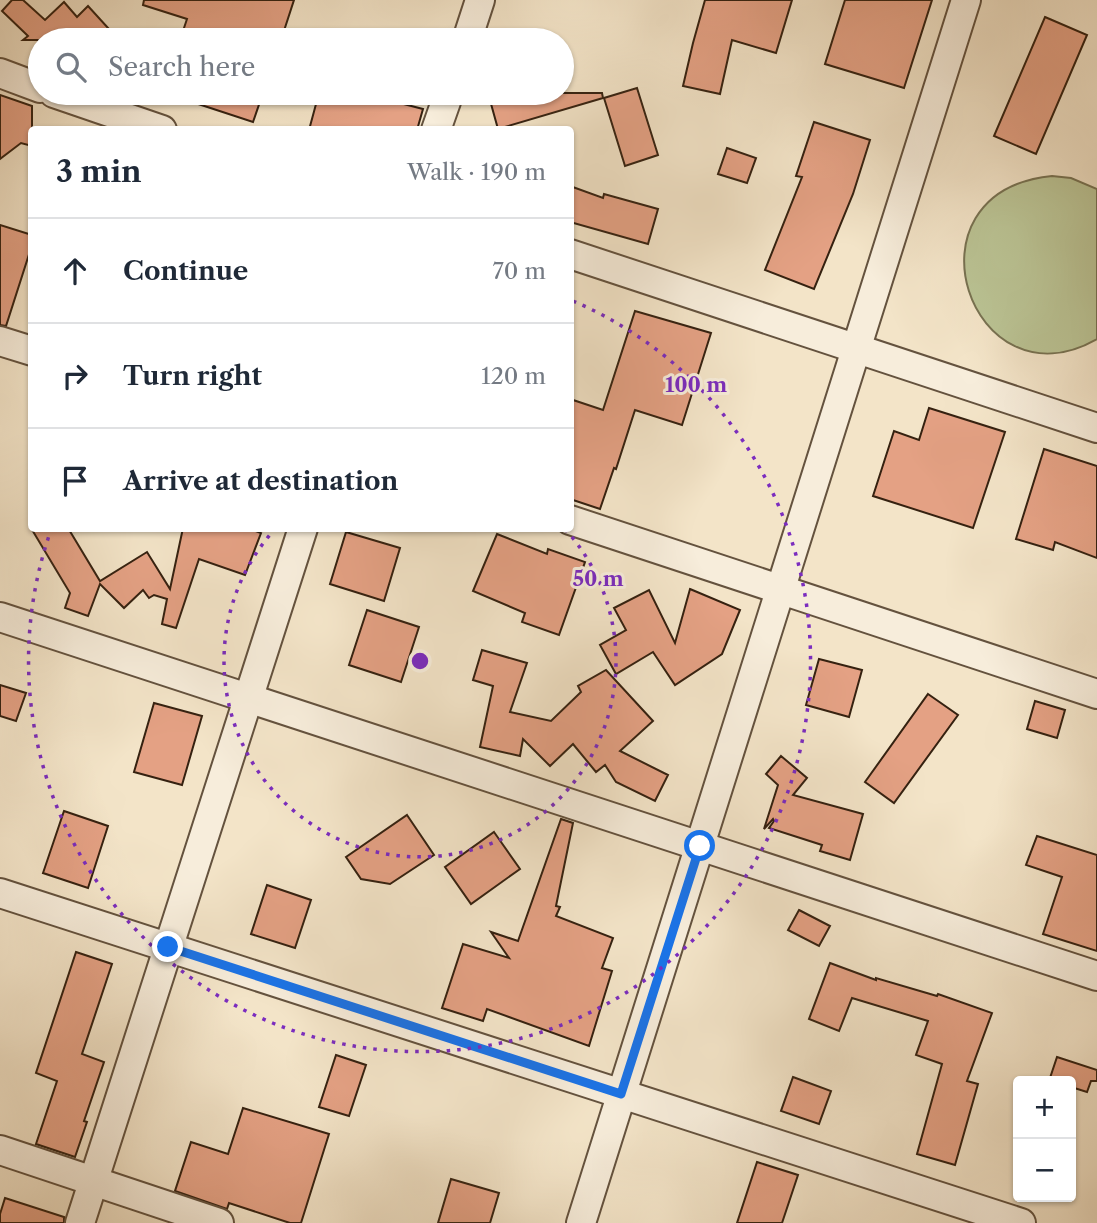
<!DOCTYPE html>
<meta charset="utf-8">
<style>
:root{--surface:#fff;--page:#f6f6f7;--text:#1f2937;--muted:#747a83;--line:#e0e1e3}
body{margin:0;font-family:"Libre Caslon Text",serif;background:var(--page);color:var(--text)}
.controls{position:absolute;right:21px;bottom:21px;display:grid;overflow:hidden;border-radius:7px;box-shadow:0 2px 5px #0004}
.controls button{width:63px;height:63px;display:grid;place-items:center;padding:0;border:0;border-bottom:2px solid var(--line);background:var(--surface);color:var(--text);font:35px sans-serif}
.stop{position:absolute;width:21px;height:21px;margin:-16px;border:5px solid #1a73e8;border-radius:50%;background:#fff}
.stop.end{background:#1a73e8;border-color:#fff;box-shadow:0 2px 7px #0008}
.list{margin:0;padding:0;list-style:none}
h2{display:flex;justify-content:space-between;align-items:center;height:91px;margin:0;padding:0 28px;font-size:30px}
h2 small{font-size:23px;font-weight:400;color:var(--muted)}
.list li{display:grid;grid-template-columns:46px 1fr auto;gap:21px;align-items:center;box-sizing:border-box;height:105px;padding:0 28px;border-top:2px solid var(--line)}
.list b{display:block;font-size:26px;white-space:nowrap}
.list em{font-size:23px;font-style:normal;color:var(--muted)}
.icon{flex:none;width:38px;height:38px;fill:none;stroke:currentColor;stroke-width:2;stroke-linecap:round;stroke-linejoin:round}
.map{position:relative;flex:none;width:1097px;height:1223px;overflow:hidden}
.search{position:absolute;background:var(--surface);box-shadow:0 2px 5px #0004;left:28px;top:28px;width:546px;height:77px;display:flex;align-items:center;gap:18px;box-sizing:border-box;padding:0 24px;border-radius:38px;color:var(--muted);font-size:26px}
.panel{position:absolute;background:var(--surface);box-shadow:0 2px 5px #0004;left:28px;top:126px;width:546px;height:406px;border-radius:7px}
.map>svg:first-child{display:block}
.green{fill:#bbc495;stroke:#787252;stroke-width:2}
.building{fill:#e4a184;stroke:#352110;stroke-width:2}
.lines{fill:none;stroke-linecap:round;stroke-linejoin:round}
.minor-casing{stroke:#64523e;stroke-width:32}
.minor{stroke:#f7eddb;stroke-width:28}
.route{stroke:#1a73e8;stroke-width:9}
.ring{fill:none;stroke:#7b2cbf;stroke-width:3.5;stroke-dasharray:3.5 7}
.centre{fill:#7b2cbf;stroke:#f7eddb;stroke-width:3.5}
.ring-label{font-size:21px;text-anchor:middle;font-weight:bold;fill:#7b2cbf;stroke:#f7eddb;stroke-width:6;stroke-linejoin:round;paint-order:stroke}
</style>
<div class="map">
<svg width="1097" height="1223" viewBox="0 0 1097 1223">
<rect width="100%" height="100%" fill="#f3e4c8"/>
<filter id="stains"><feTurbulence type="fractalNoise" baseFrequency=".00286" numOctaves="4"/><feColorMatrix values="0 0 0 0 .2 0 0 0 0 .09 0 0 0 0 .02 0 0 0 .5 -.17"/></filter>
<radialGradient id="worn" r=".72"><stop offset=".6" stop-color="#630" stop-opacity="0"/><stop offset="1" stop-color="#630" stop-opacity=".3"/></radialGradient>
<path class="green" d="M1052 176 1071 178 1097 189V339C971 411 896 192 1052 176Z"/>
<g class="building">
<polygon points="12,0 23,0 45,20 64,2 77,17 88,6 119,40 23,40 28,36 2,11"/>
<polygon points="144,0 294,0 281,40 180,40 187,19 143,5"/>
<polygon points="705,0 792,0 776,53 732,40 720,94 683,86 693,43"/>
<polygon points="845,0 932,0 904,88 825,64"/>
<polygon points="1045,17 1087,35 1036,154 994,136"/>
<polygon points="637,88 658,155 625,166 604,98"/>
<polygon points="178,93 263,93 253,122 177,97"/>
<polygon points="319,93 361,93 423,109 417,130 309,130"/>
<polygon points="488,93 602,93 603,98 498,129"/>
<polygon points="0,95 32,106 32,146 21,143 0,159"/>
<polygon points="814,122 870,140 853,194 814,289 765,270 802,177 796,176"/>
<polygon points="727,148 756,158 747,183 718,174"/>
<polygon points="570,186 603,198 604,194 658,209 648,244 570,222"/>
<polygon points="0,225 32,235 32,245 6,326 0,325"/>
<polygon points="635,311 711,333 682,425 635,410 616,469 614,468 600,509 570,499 570,399 603,410"/>
<polygon points="929,408 1005,432 973,528 873,496 894,431 919,440"/>
<polygon points="1044,449 1097,466 1097,558 1055,542 1053,550 1016,539"/>
<polygon points="31,528 68,528 100,581 147,552 170,589 183,528 247,528 261,533 245,575 199,559 176,628 162,624 167,599 154,595 149,598 143,590 124,608 100,584 88,616 65,608 70,593"/>
<polygon points="346,532 400,548 384,601 330,584"/>
<polygon points="497,534 547,554 548,549 585,562 559,635 522,622 525,613 473,591"/>
<polygon points="690,589 740,610 722,654 675,685 653,652 616,674 600,645 626,630 614,608 649,590 675,643"/>
<polygon points="367,610 419,627 401,682 349,665"/>
<polygon points="482,650 527,663 510,712 551,721 581,692 578,686 606,670 653,721 620,751 668,775 655,801 616,782 605,765 596,772 573,744 550,766 523,739 520,756 480,747 493,686 473,680"/>
<polygon points="819,659 862,670 849,717 806,705"/>
<polygon points="0,685 26,693 16,721 0,716"/>
<polygon points="928,694 958,715 894,803 865,782"/>
<polygon points="1035,701 1065,710 1057,738 1027,729"/>
<polygon points="154,703 202,716 182,785 134,772"/>
<polygon points="781,756 807,778 793,795 863,814 850,860 820,851 822,845 769,828 774,821 773,819 764,829 778,785 766,774"/>
<polygon points="64,811 108,826 88,888 43,873"/>
<polygon points="407,815 434,855 390,884 361,879 346,857"/>
<polygon points="561,819 573,823 556,906 560,907 556,916 613,938 602,968 612,971 589,1046 487,1009 483,1021 442,1008 463,944 509,958 491,932 518,941"/>
<polygon points="494,832 520,869 471,904 445,867"/>
<polygon points="1037,836 1097,855 1097,951 1043,934 1062,877 1026,865"/>
<polygon points="267,885 311,900 295,948 251,934"/>
<polygon points="799,910 830,926 819,946 788,930"/>
<polygon points="76,952 112,964 82,1054 104,1062 84,1121 87,1122 75,1157 36,1144 57,1081 36,1073"/>
<polygon points="830,963 876,980 876,978 937,996 938,994 992,1013 967,1081 978,1084 955,1165 917,1154 942,1064 916,1055 928,1021 852,998 839,1031 809,1019"/>
<polygon points="336,1055 366,1065 349,1116 319,1107"/>
<polygon points="1057,1057 1097,1070 1097,1081 1091,1081 1087,1092 1071,1087 1071,1081 1049,1081"/>
<polygon points="793,1077 831,1091 819,1124 781,1111"/>
<polygon points="243,1108 329,1134 301,1223 290,1223 229,1203 227,1209 175,1191 191,1142 228,1154"/>
<polygon points="757,1162 798,1175 782,1223 737,1223"/>
<polygon points="451,1179 499,1193 490,1223 438,1223"/>
<polygon points="5,1198 64,1217 64,1223 0,1223 0,1214"/>
</g>
<g class="lines">
<g class="minor-casing">
<g id="minor">
<polyline points="467,40 480,0"/>
<polyline points="0,73 40,88"/>
<polyline points="54,93 162,130"/>
<polyline points="436,130 449,93"/>
<polyline points="570,254 1097,428"/>
<polyline points="0,341 32,351"/>
<polyline points="570,520 1097,694"/>
<polyline points="0,617 1097,976"/>
<polyline points="0,893 1021,1223"/>
<polyline points="0,1150 219,1223"/>
<polyline points="80,1223 303,528"/>
<polyline points="581,1223 966,0"/>
</g>
</g>
<use href="#minor" class="minor"/>
</g>
<g class="lines">
<polyline class="route" points="168,947 621,1094 700,846"/>
</g>
<g class="ring">
<path d="M565 529A196 196 0 1 1 275 529"/>
<path d="M573 301A391 391 0 1 1 51 530"/>
</g>
<circle cx="420" cy="661" r="10" class="centre"/>
<g class="ring-label">
<text x="696" y="392">100 m</text>
<text x="598" y="586">50 m</text>
</g>
<rect width="100%" height="100%" filter="url(#stains)"/>
<rect width="100%" height="100%" fill="url(#worn)"/>
</svg>
<div class="controls">
<button>+</button>
<button>−</button>
</div>
<div class="stop" style="left:700px;top:846px"></div>
<div class="stop end" style="left:168px;top:947px"></div>
<div class="search"><svg class="icon" aria-label="search" viewBox="0 0 24 24"><circle cx="10" cy="10" r="6"/><path d="M15 15l6 6"/></svg>Search here</div>
<section class="panel">
<h2>3 min<small>Walk · 190 m</small></h2>
<ul class="list">
<li><svg class="icon" aria-label="ahead" viewBox="0 0 24 24"><path d="M12 20V5M6 11l6-6 6 6"/></svg><div><b>Continue</b></div><em>70 m</em></li>
<li><svg class="icon" aria-label="right" viewBox="0 0 24 24"><path d="M7 20v-9h11M14 6l5 5-5 5"/></svg><div><b>Turn right</b></div><em>120 m</em></li>
<li><svg class="icon" aria-label="arrive" viewBox="0 0 24 24"><path d="M6 21V4h12l-3 4 3 4H6"/></svg><div><b>Arrive at destination</b></div></li>
</ul>
</section>
</div>
